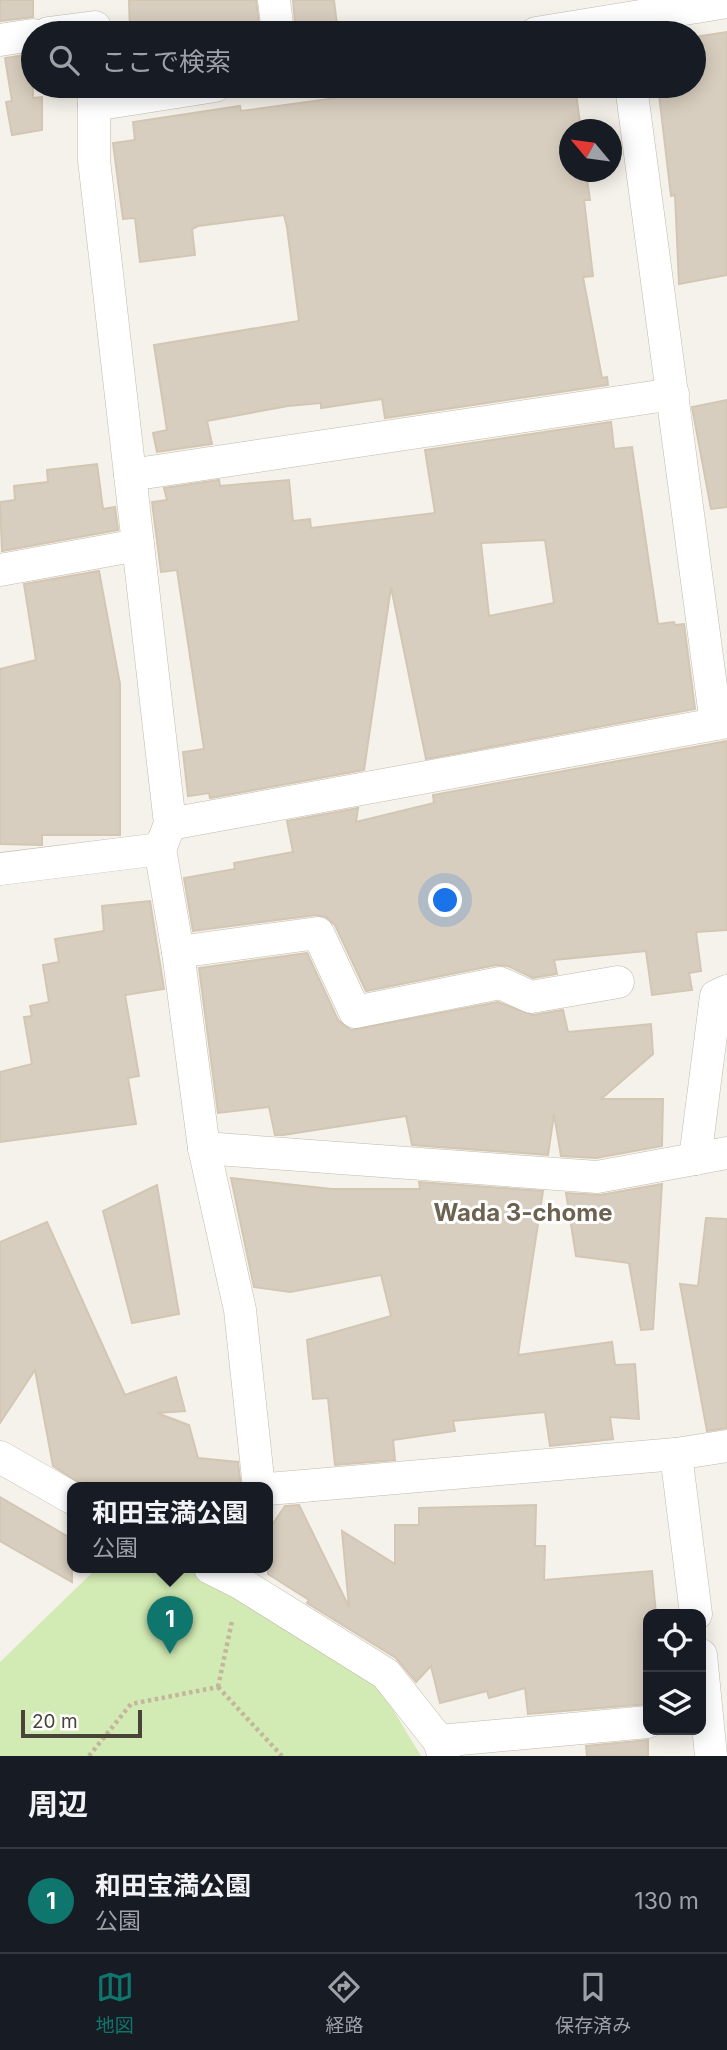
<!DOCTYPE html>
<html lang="ja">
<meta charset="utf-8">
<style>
:root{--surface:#171b24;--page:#242831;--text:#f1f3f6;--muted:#9ea1a6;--line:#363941;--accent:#0f766e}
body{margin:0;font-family:Inter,"Noto Sans JP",sans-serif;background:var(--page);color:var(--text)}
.controls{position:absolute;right:21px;bottom:21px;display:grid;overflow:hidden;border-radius:14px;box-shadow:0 4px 18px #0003}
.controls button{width:63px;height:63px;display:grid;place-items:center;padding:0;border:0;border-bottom:2px solid var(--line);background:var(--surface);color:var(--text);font:35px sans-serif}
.compass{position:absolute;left:559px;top:119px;width:63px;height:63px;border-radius:50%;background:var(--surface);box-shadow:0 4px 18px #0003;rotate:299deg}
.scale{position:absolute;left:21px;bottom:18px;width:121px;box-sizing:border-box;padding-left:7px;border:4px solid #4a4338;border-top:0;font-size:19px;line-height:24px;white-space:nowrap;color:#4a4338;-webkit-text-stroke:5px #fff;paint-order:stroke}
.you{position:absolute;left:446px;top:901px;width:24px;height:24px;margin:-18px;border:5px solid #fff;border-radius:50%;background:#1a73e8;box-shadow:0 0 0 10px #1a73e833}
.badge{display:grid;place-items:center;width:46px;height:46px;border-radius:50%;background:var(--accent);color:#fff;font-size:23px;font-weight:700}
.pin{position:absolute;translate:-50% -58px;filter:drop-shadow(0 2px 4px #0008)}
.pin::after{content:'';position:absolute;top:37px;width:24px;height:21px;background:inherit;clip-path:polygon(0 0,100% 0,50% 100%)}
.popup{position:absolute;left:67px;top:1482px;width:206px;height:91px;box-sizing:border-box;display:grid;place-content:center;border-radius:14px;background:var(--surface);filter:drop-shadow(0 2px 5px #0005);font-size:23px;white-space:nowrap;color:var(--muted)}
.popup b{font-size:26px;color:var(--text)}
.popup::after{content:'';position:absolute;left:50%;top:100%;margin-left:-14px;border:14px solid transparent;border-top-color:var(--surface)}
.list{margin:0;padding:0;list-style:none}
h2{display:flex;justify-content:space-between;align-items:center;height:91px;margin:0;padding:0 28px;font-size:30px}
h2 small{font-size:23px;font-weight:400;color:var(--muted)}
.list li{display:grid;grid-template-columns:46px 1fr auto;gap:21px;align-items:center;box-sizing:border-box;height:105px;padding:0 28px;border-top:2px solid var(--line)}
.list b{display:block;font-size:26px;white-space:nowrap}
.list p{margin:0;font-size:23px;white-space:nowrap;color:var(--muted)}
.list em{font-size:23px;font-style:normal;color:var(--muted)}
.icon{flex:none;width:38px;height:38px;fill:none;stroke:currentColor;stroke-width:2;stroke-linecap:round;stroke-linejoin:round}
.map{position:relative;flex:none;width:727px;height:1756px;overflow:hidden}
.search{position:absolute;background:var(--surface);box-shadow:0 4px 18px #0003;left:21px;right:21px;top:21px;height:77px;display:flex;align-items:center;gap:18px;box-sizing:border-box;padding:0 24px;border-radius:38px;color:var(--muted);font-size:26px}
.sheet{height:196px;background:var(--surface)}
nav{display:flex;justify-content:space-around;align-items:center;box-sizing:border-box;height:98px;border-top:2px solid var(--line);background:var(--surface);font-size:19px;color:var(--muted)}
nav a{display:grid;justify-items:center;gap:4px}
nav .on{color:var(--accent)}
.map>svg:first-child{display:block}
.green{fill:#d2eab3}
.building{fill:#d8cebf;stroke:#d3c6b2;stroke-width:2;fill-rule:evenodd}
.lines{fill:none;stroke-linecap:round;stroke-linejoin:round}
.minor-casing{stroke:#c1baad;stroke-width:33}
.path{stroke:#c4b69d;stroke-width:4.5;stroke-dasharray:3.5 3.5;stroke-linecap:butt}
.minor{stroke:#fff;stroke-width:32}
.labels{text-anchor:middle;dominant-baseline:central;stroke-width:6;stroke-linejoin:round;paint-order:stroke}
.neighbourhood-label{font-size:24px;font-weight:bold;fill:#6d614f;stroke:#fff}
</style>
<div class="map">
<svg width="727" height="1756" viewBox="0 0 727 1756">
<rect width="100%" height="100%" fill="#f5f2eb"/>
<polygon class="green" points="97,1568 189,1568 237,1595 375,1680 421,1756 0,1756 0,1662"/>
<g class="building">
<polygon points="0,0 33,0 33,17 0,21"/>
<polygon points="129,0 256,0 260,33 130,33"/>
<polygon points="293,0 334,0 338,33 296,33"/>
<polygon points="727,32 727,275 679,284 675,195 671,196 658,86 694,86 694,37"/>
<polygon points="33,54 33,98 42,97 42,130 12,135 6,102 12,101 5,58"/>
<polygon points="392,86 575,86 581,130 570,130 570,172 586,172 590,200 584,200 593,276 583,277 602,378 607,377 608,385 385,418 382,399 321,408 321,403 288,406 207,421 212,444 157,452 153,433 167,430 154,345 299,321 287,227 284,215 198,226 192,229 195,255 140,262 135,218 123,219 113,143 135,140 133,122 240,106 241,111 336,98 335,93"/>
<polygon points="727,400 727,507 711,509 692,407"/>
<path d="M611 422 614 449 632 447 658 624 674 622 675 625 684 624 695 709 426 759 391 587 364 770 210 798 209 793 188 796 183 752 204 749 177 570 161 572 152 502 167 500 164 488 219 480 220 486 289 480 293 521 310 519 311 528 435 513 425 450ZM545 540 554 603 489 616 481 543Z"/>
<polygon points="97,464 103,509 115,507 118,530 2,551 0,502 15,500 14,486 48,482 47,470"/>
<polygon points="99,571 120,684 120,835 42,835 42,845 0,844 0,669 36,660 24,584"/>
<polygon points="727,741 727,930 696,932 701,971 689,973 692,990 652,995 646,951 554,960 557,974 533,978 508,966 496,965 366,991 335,925 326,917 316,915 193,931 184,878 235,869 234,863 293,852 287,821 358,808 356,822 434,803 433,795"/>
<polygon points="150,901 164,989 125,995 139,1076 128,1078 136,1124 0,1142 0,1072 32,1064 24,1017 32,1016 30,1006 49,1002 43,965 59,962 55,939 104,931 102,906"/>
<polygon points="307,953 338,1020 351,1030 498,1002 533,1015 563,1010 568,1032 651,1024 653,1054 601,1099 663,1099 662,1146 596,1158 561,1156 554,1114 548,1155 412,1145 406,1116 283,1135 275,1135 269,1107 218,1113 199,968"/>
<polygon points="231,1178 332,1189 420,1189 419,1182 543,1191 518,1355 612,1342 615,1365 635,1364 639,1419 610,1417 613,1439 550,1446 545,1412 453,1421 455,1431 393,1440 395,1460 335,1465 328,1398 313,1399 307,1340 391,1316 381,1275 290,1292 254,1287"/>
<polygon points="662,1184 653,1329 641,1330 629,1263 576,1256 566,1193 600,1195"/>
<polygon points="157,1185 179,1314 132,1323 103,1211"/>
<polygon points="706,1218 727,1219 727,1428 707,1431 680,1284 698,1286"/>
<polygon points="47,1222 125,1395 176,1377 185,1411 157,1413 189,1425 198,1458 238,1462 241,1488 87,1488 53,1466 35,1370 0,1423 0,1242"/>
<polygon points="0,1497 72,1539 72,1582 0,1541"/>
<polygon points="299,1505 349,1607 342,1531 395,1564 395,1525 419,1525 419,1508 536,1505 535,1546 545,1546 544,1580 652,1571 656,1614 648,1614 648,1704 528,1714 525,1688 489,1698 487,1691 440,1703 431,1666 416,1682 396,1658 307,1603 309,1600 268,1574 268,1531 285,1506"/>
<polygon points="648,1740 648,1756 587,1756 586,1746"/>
</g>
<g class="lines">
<g class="minor-casing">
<g id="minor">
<polyline points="274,0 278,33"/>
<polyline points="48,33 95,27"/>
<polyline points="536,33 727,2"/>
<polyline points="0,40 33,35"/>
<polyline points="631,86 716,724"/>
<polyline points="94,105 215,86"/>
<polyline points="130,475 673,394"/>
<polyline points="0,570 138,545"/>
<polyline points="170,824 727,722"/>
<polyline points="160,849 178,952 204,1148 240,1310 259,1488"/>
<polyline points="0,869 160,849 170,824 94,160 94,86"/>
<polyline points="178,952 318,933 355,1012 500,983 531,997 618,982"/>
<polyline points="204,1148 597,1177 727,1153"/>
<polyline points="695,1159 716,996 727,991"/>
<polyline points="676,1454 696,1614"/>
<polyline points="0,1457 72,1498"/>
<polyline points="268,1489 676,1454 727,1446"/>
<polyline points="210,1568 240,1583 386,1674 439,1741 444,1756"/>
<polyline points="701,1655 711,1756"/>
<polyline points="439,1741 648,1722"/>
</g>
</g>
<g class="path">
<polyline points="218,1687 232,1621"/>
<polyline points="218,1687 282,1756"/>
<polyline points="89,1756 131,1704 218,1687"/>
</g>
<use href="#minor" class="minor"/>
</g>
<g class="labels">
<g class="neighbourhood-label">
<text x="523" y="1212">Wada 3-chome</text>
</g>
</g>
</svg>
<div class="controls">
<button><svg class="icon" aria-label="locate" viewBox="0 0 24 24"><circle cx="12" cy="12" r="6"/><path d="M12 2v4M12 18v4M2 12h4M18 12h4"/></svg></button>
<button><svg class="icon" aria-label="layers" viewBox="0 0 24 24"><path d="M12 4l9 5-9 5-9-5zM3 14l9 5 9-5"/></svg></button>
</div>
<svg class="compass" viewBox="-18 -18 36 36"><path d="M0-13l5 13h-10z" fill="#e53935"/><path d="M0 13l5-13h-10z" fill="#9ea1a6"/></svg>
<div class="scale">20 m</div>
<div class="you"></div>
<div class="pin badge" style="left:170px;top:1654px">1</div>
<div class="popup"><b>和田宝満公園</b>公園</div>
<div class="search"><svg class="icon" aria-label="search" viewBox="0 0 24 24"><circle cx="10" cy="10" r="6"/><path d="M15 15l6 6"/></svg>ここで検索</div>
</div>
<section class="sheet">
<h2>周辺<small></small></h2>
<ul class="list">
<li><span class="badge">1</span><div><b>和田宝満公園</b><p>公園</p></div><em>130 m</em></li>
</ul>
</section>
<nav>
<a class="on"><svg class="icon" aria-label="map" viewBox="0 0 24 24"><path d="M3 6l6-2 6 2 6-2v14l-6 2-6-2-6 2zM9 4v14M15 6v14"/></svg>地図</a>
<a><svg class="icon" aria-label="directions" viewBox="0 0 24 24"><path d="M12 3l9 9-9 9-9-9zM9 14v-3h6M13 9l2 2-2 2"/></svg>経路</a>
<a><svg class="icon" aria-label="saved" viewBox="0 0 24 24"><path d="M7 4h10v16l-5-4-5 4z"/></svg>保存済み</a>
</nav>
